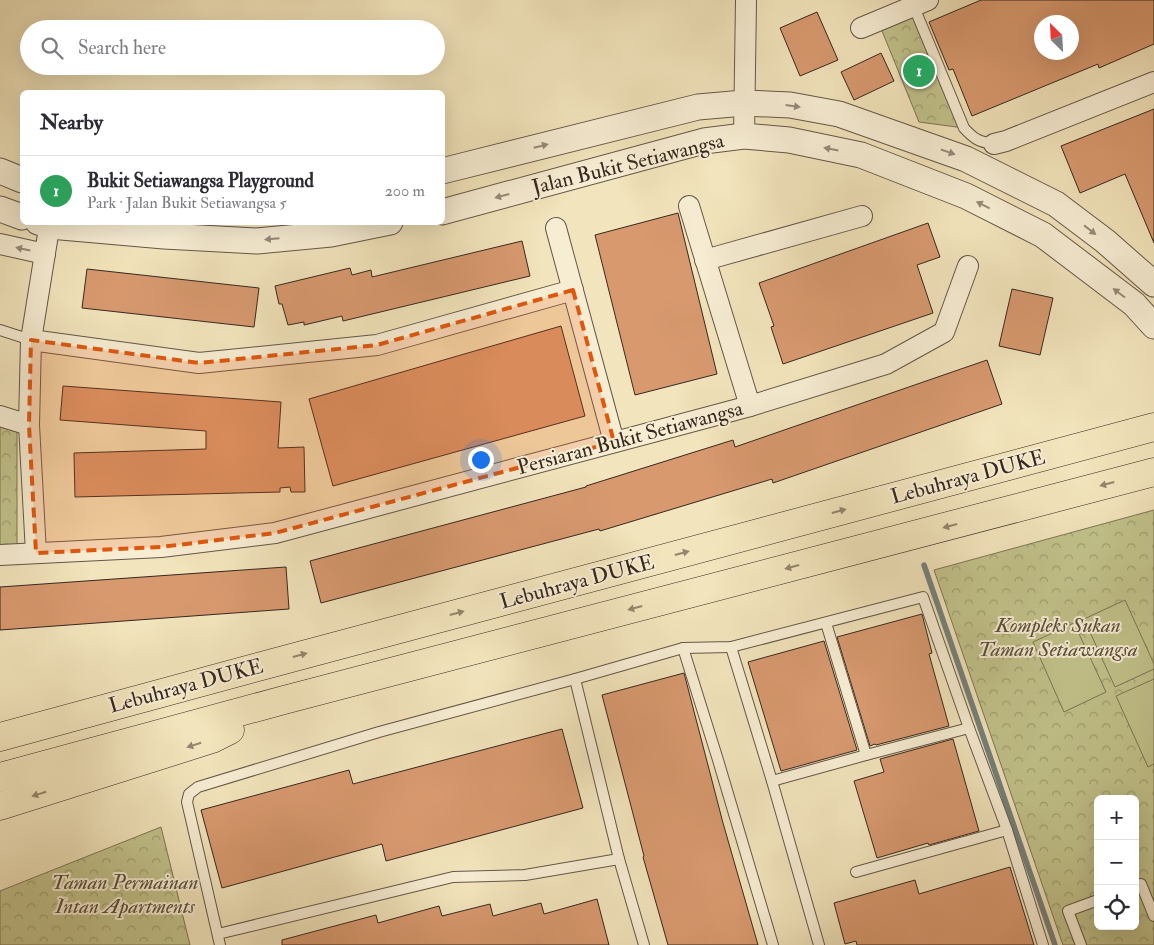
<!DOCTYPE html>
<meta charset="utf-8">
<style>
:root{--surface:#fff;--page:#f7f7f7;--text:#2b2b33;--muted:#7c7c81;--line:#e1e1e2;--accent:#ea580c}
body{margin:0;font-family:"IM FELL Double Pica",serif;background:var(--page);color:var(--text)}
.controls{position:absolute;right:15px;bottom:15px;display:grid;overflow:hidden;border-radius:8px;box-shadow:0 5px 20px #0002}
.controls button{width:45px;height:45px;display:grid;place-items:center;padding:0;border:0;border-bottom:1px solid var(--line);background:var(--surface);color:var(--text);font:25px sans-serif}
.compass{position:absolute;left:1034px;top:15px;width:45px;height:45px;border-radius:50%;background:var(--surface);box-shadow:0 5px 20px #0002;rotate:336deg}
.you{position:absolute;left:480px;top:459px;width:18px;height:18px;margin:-12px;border:4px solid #fff;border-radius:50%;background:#1a73e8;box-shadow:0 0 0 8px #1a73e833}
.badge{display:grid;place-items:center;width:32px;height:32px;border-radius:50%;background:var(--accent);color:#fff;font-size:16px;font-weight:700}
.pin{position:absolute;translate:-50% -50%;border:2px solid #fff;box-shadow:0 1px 5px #0006}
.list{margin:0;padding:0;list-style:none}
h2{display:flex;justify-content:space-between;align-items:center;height:65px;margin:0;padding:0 20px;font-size:21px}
h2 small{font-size:16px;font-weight:400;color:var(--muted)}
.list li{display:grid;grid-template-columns:32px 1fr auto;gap:15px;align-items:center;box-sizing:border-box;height:70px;padding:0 20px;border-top:1px solid var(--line)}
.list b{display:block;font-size:19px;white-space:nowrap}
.list p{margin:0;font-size:16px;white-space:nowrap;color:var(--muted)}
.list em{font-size:16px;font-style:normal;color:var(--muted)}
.icon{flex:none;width:28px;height:28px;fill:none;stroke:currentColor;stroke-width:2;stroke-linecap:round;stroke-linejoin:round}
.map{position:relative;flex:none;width:1154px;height:945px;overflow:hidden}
.search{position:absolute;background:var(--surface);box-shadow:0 5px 20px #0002;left:20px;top:20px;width:425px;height:55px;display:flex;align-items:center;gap:12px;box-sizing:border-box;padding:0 18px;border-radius:28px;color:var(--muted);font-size:19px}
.panel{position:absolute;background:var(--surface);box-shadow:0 5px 20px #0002;left:20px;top:90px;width:425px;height:135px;border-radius:8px}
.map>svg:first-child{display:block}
.park{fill:url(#park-crowns);stroke:#7c7556;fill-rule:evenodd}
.pitch{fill:#c2c28b;stroke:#7c7556}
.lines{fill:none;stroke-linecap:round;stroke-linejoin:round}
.stream{stroke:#74817c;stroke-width:5.5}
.building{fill:#d8996f;stroke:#352821;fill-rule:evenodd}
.service-casing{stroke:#645748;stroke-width:12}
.minor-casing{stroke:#645748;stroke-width:22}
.tertiary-casing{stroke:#645748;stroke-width:27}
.motorway-casing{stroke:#352821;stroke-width:29}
.service{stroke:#f7edd3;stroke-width:10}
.minor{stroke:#f7edd3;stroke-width:20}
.tertiary{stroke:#f7edd3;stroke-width:25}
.motorway{stroke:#f2e4bc;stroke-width:28}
.oneway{fill:#968a7a}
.oneway2{fill:#94866e}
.marked{fill:#df570d;fill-opacity:0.2;stroke:#df570d;stroke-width:4;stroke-dasharray:10 6;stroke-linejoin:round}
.labels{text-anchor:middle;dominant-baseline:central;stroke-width:4;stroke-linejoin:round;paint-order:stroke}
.street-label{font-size:21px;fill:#352821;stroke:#f7edd3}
.park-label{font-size:21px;font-style:italic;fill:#584e3c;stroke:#f7edd3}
</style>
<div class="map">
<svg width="1154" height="945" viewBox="0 0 1154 945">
<defs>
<pattern id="park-crowns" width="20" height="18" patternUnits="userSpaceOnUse" patternTransform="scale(1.25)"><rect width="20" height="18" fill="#c2c28b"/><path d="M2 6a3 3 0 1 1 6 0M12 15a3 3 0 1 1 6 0" fill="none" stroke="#9e9e71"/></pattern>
</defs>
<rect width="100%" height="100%" fill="#f2e4bc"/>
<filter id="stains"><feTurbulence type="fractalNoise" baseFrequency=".004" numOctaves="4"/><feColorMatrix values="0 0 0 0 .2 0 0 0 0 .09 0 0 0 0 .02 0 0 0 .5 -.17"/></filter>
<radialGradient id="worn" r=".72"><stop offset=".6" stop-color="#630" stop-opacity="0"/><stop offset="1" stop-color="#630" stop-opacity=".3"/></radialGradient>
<g class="park">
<polygon points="914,6 964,128 919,122 878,21"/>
<polygon points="0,427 17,432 17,545 0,546"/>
<path d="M1154 510V945H1063L934 570ZM1098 799H1135V926H1098Z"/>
<polygon points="161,827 190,945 0,945 0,891"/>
</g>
<g class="pitch">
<polygon points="1125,600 1154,664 1154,669 1115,687 1084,619"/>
<polygon points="1074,623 1106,692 1064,712 1033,642"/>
<polygon points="1154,679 1154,764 1148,767 1116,696"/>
</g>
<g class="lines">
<polyline class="stream" points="924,565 1055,945"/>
</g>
<g class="building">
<path d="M981 0H1154V44L1099 68 1098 64 972 116 953 69 949 70 929 22ZM1042 22H1072V52H1042Z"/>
<polygon points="817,12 838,60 800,76 780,28"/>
<polygon points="881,53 894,81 854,100 841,72"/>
<polygon points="1154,109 1154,243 1125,174 1080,193 1061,146"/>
<polygon points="678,213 717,374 635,395 595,235"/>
<polygon points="928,223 940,257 917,265 933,313 783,364 771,327 774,326 759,283"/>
<polygon points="522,241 530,276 343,321 342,316 304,325 304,322 288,325 282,304 279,304 275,286 350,268 352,275 371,270 372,277"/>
<polygon points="87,269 259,288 254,327 82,308"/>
<polygon points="1012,289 1053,298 1040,355 999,346"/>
<polygon points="561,326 585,416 333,486 309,399"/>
<polygon points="987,360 1002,404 773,483 772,479 600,531 599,529 321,603 310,561 586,487 586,486 733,440 735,447"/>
<polygon points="63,386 281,402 278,448 304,447 305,492 291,492 290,487 280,488 280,492 75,497 74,453 206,449 206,431 60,420"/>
<polygon points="286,567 289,609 0,630 0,587"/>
<polygon points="922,614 932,653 929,654 949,726 876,745 875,744 870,746 837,637"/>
<polygon points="824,641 857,750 781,771 748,662"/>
<polygon points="684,673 723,823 758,945 668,945 643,857 644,856 602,695"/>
<polygon points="562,729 583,808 386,861 382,844 222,888 201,810 349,770 353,784"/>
<polygon points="953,739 979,831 929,845 928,843 877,858 854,781 884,772 880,759"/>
<polygon points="1010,867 1034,945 857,945 856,941 845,944 834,903 915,880 919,894"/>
<polygon points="597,899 609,945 282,945 282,940 376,915 378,923 439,906 442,916 490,904 493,916 541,903 544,914"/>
</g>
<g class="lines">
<g class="service-casing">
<g id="service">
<path d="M912 2 964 128C974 139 979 142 994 144"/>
<polyline points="0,330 31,340"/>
<polyline points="826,623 866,755"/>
<polyline points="731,647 772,781 819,945"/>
<polyline points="683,648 718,760 773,945"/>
<polyline points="575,679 619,859 644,945"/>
<polyline points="772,781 866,755 969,728"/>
<polyline points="856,872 1007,830"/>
<polyline points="1135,886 1141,884 1154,916"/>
<polyline points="218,934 453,877 525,875 619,859"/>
<polyline points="220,945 187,802 189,794 198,787 379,732 575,679 683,648 731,647 923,597 969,728 1007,830 1043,945"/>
<polyline points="1081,945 1068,911 1098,900"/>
</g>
</g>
<g class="minor-casing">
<g id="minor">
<polyline points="861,28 928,0"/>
<polyline points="744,136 746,0"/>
<polyline points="994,144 1006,141 1154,82"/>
<polyline points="689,206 750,406"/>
<polyline points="556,228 614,442"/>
<polyline points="0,244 45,254"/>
<polyline points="705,260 862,216"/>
<polyline points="31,340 199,363 377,345 573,290"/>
<polyline points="0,416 29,425"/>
<polyline points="36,553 29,425 31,340 50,222"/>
<polyline points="0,555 161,547 275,533 750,406 886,364 944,332 968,266"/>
</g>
</g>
<g class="tertiary-casing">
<g id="tertiary">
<polyline points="0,171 22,180"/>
<polyline points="442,171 698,107 744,103 790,105 839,114 966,159 1056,204 1105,241 1154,284"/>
<polyline points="0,209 22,217"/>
<polyline points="442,212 704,141 744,136 789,140 861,155 966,196 1043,235 1134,304 1154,326"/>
<polyline points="38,222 50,226 164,236 257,241 331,234 390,222"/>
</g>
</g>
<g class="motorway-casing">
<g id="motorway">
<polyline points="0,737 269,664 1154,427"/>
<polyline points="0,777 284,700 1154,472"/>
<polyline points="0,806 212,739 230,730"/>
</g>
</g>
<use href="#service" class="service"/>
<use href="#minor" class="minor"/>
<use href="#tertiary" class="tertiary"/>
<use href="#motorway" class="motorway"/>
</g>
<defs><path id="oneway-solid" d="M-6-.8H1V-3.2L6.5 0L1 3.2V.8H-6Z" transform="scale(1.25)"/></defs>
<g class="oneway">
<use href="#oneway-solid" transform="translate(793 106) rotate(8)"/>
<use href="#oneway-solid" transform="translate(541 146) rotate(-14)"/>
<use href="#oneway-solid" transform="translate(831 149) rotate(-169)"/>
<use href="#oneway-solid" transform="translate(948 152) rotate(19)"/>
<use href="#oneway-solid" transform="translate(502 196) rotate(165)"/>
<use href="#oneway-solid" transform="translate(983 205) rotate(-153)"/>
<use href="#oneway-solid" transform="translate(1090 230) rotate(38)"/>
<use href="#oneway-solid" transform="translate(272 239) rotate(175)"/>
<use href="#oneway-solid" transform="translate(23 249) rotate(-168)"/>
<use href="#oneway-solid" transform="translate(1119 293) rotate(-143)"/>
</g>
<g class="oneway2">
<use href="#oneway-solid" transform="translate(1107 484) rotate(165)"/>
<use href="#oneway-solid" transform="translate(839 511) rotate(-15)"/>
<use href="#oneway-solid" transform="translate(950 526) rotate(165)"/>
<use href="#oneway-solid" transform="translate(682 553) rotate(-15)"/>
<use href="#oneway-solid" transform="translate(792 567) rotate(165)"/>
<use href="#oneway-solid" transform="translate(635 608) rotate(165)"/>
<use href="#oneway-solid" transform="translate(457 613) rotate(-15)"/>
<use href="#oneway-solid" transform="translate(300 655) rotate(-15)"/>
<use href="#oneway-solid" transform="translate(194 745) rotate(162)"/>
<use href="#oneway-solid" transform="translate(39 794) rotate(162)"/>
</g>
<path class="marked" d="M573 290 614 442 275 533 161 547 36 553 29 425 31 340 199 363 377 345Z"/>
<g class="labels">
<g class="street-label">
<text transform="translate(628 164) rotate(-14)">Jalan Bukit Setiawangsa</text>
<text transform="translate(630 438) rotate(-15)">Persiaran Bukit Setiawangsa</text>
<text transform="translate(968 477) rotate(-15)">Lebuhraya DUKE</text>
<text transform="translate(577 582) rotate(-15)">Lebuhraya DUKE</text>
<text transform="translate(186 686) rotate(-15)">Lebuhraya DUKE</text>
</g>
<g class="park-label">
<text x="1058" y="625">Kompleks Sukan<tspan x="1058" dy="24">Taman Setiawangsa</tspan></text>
<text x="125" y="882">Taman Permainan<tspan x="125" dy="24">Intan Apartments</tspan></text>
</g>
</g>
<rect width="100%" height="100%" filter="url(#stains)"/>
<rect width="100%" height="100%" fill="url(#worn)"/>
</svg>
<div class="controls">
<button>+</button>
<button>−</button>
<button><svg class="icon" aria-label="locate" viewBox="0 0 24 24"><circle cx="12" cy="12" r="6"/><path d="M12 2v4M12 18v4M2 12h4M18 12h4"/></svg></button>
</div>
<svg class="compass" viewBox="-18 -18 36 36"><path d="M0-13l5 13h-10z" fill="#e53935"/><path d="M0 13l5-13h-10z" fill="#7c7c81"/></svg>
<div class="you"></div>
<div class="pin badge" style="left:919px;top:71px;background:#2e9e5b">1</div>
<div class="search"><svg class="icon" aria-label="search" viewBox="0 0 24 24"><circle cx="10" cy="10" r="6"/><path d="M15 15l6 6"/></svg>Search here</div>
<section class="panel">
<h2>Nearby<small></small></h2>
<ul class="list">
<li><span class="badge" style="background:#2e9e5b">1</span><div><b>Bukit Setiawangsa Playground</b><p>Park · Jalan Bukit Setiawangsa 5</p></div><em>200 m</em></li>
</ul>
</section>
</div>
